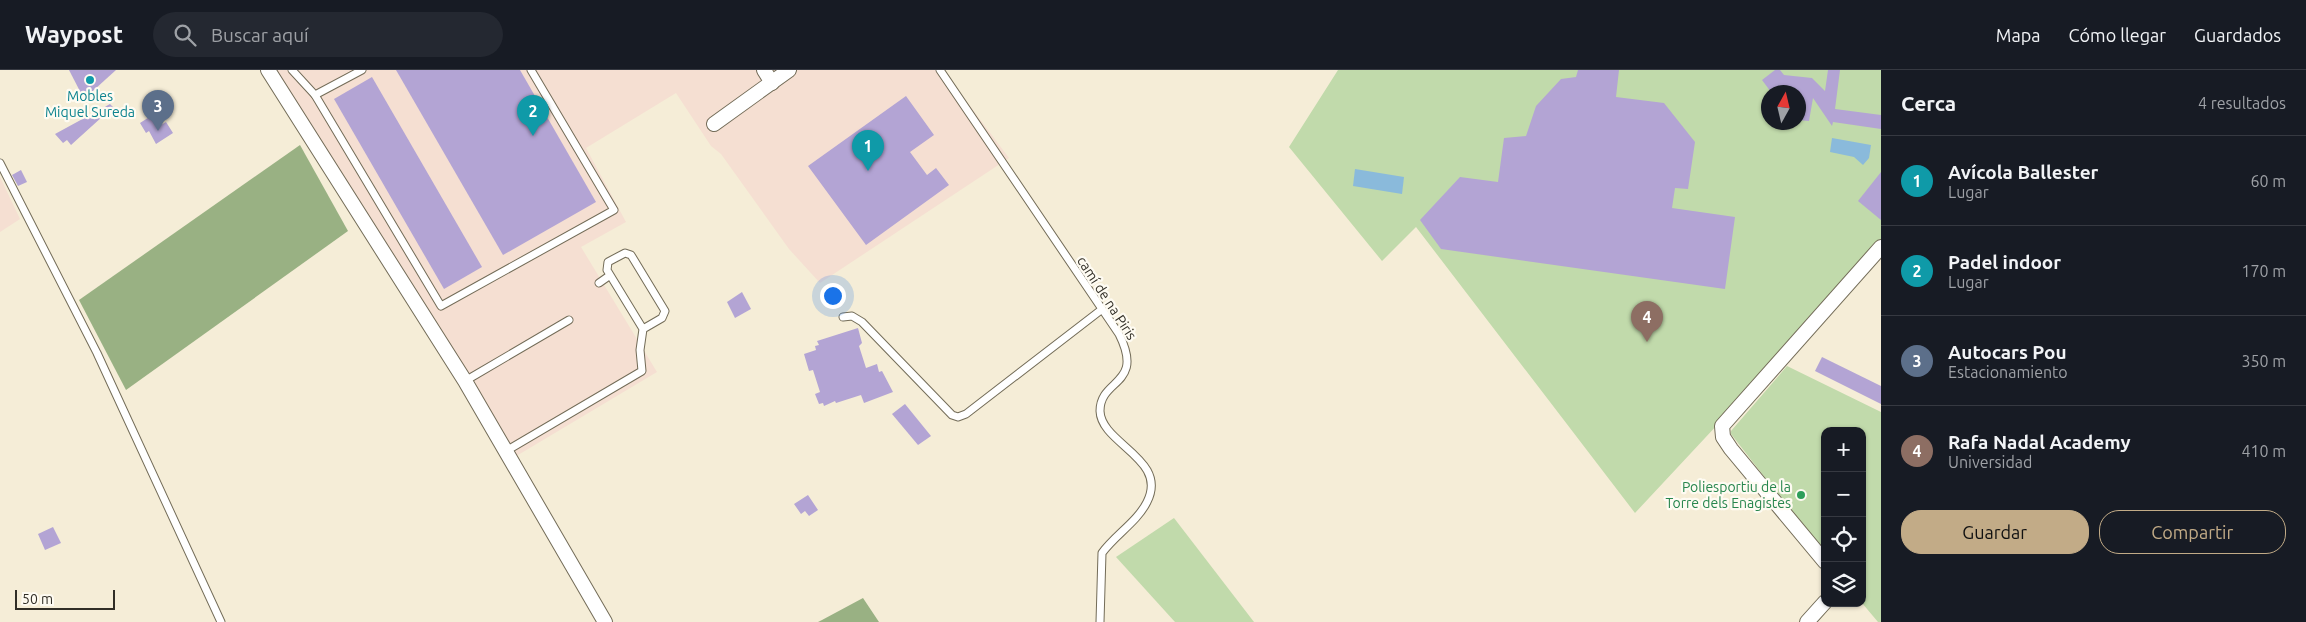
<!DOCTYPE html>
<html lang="es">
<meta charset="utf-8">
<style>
:root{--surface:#171b24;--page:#242831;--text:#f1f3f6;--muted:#9ea1a6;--line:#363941;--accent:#c2ab87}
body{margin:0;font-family:Ubuntu,sans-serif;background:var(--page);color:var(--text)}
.controls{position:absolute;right:15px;bottom:15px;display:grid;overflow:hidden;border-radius:10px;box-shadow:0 1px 4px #0004}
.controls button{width:45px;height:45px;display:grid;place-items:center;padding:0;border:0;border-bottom:1px solid var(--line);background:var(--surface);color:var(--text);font:25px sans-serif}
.compass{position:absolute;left:1761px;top:15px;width:45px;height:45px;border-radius:50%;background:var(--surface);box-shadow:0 1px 4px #0004;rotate:8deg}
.scale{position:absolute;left:15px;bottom:12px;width:100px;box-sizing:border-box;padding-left:5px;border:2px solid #312e26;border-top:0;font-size:14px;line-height:18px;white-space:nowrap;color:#312e26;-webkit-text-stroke:4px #fefbf2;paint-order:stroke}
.you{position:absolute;left:832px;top:225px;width:18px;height:18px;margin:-12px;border:4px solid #fff;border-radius:50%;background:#1a73e8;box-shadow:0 0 0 8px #1a73e833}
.badge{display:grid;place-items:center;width:32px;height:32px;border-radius:50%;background:var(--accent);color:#fff;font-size:16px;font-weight:700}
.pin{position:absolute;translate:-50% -41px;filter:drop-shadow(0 1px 2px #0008)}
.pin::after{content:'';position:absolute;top:26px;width:18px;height:15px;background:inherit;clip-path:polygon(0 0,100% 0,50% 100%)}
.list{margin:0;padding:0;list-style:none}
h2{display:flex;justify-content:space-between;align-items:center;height:65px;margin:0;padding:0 20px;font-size:21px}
h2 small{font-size:16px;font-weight:400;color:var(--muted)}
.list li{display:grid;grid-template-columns:32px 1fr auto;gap:15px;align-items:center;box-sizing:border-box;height:90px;padding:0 20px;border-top:1px solid var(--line)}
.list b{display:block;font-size:19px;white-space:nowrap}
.list p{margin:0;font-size:16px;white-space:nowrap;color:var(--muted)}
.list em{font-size:16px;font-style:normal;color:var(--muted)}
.actions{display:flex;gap:10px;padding:15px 20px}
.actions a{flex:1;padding:11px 0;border:1px solid var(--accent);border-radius:20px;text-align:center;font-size:18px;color:var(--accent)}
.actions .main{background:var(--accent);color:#111}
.icon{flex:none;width:28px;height:28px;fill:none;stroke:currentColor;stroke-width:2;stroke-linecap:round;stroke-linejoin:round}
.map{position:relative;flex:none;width:1881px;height:552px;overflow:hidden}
header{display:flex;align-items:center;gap:30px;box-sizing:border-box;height:70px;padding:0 25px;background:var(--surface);border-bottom:1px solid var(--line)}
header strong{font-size:24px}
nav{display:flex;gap:28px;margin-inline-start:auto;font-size:18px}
.search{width:350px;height:45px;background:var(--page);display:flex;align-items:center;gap:12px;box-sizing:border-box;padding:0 18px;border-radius:28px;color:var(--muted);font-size:19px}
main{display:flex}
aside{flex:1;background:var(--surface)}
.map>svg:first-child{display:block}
.industrial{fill:#f5dfd2}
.green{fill:#c1daab;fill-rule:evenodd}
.forest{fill:#99b183}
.water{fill:#8abadb}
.building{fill:#b3a4d4}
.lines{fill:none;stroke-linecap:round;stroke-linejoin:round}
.lane-casing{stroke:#736c58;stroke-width:9}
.street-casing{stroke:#736c58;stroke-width:16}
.lane{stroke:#fff;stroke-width:7}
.street{stroke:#fff;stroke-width:14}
.culture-dot{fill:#0f9aa8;stroke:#fefbf2;stroke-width:2}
.leisure-dot{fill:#2e9e5b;stroke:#fefbf2;stroke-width:2}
.labels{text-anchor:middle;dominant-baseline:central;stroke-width:4.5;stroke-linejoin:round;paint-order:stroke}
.culture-label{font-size:14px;fill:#0d838f;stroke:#fefbf2}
.street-label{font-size:14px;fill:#312e26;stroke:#fefbf2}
.leisure-label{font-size:14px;fill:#27864d;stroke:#fefbf2;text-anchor:end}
</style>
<header>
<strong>Waypost</strong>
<div class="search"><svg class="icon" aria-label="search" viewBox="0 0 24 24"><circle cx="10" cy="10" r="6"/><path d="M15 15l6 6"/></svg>Buscar aquí</div>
<nav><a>Mapa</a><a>Cómo llegar</a><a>Guardados</a></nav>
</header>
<main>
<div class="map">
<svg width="1881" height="552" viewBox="0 0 1881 552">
<rect width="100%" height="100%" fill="#f5edd7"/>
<g class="industrial">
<polygon points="269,0 943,0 1009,88 820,213 789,179 721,84 711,76 676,23 586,78 626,152 581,177 657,302 518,385 510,393"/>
<polygon points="0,107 20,149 0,162"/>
</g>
<g class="green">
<path d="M1338 0H1881V170L1719 353 1635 443 1416 157 1382 191 1289 77ZM1768 22H1798V52H1768Z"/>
<polygon points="1787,296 1881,342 1881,552 1878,552 1862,533 1862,361 1825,361 1825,485 1731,364 1731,361"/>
<polygon points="1174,448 1254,552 1175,552 1116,487"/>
</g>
<g class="forest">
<polygon points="300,75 348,161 126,320 79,230"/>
<polygon points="863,528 879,552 818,552 822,550"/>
</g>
<g class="water">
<polygon points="1832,68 1871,75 1869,88 1863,95 1854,87 1830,82"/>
<polygon points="1355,99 1404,107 1402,124 1353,116"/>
</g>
<g class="building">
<polygon points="69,0 116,0 84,29"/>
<polygon points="396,0 520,0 596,132 503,185"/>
<polygon points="1578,0 1619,0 1616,27 1664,33 1695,72 1688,119 1675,118 1672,138 1735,147 1725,219 1441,179 1420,150 1460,107 1498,112 1504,68 1526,66 1536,36 1561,9 1576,7"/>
<polygon points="1775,0 1780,0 1784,5 1812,8 1825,21 1828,0 1840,0 1835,39 1881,45 1881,59 1833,52 1832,56 1813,28 1809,51 1798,50 1798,22 1771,22 1762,10"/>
<polygon points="372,7 482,197 444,219 334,29"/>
<polygon points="906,26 934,65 910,82 927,105 936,98 949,115 866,175 808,96"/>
<polygon points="110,34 113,37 71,75 67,70 63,73 55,64"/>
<polygon points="154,44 161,55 166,52 173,63 156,74 149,61 146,63 140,53"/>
<polygon points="21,100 27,112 18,116 12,105"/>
<polygon points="1881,102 1881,150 1858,131"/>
<polygon points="742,222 751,239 735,248 727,232"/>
<polygon points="858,258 862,273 859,276 866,298 877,294 879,302 882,301 893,322 864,333 861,325 836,333 835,331 824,336 823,333 819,334 815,324 820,322 813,300 809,301 804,284 816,280 815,276 819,275 817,271"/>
<polygon points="1822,287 1881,316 1881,334 1815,301"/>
<polygon points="905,334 931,366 918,375 892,344"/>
<polygon points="808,425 818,440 809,446 805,441 801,444 794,434"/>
<polygon points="53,457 61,473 45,480 38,464"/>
</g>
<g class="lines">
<g class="lane-casing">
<g id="lane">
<polyline points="292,0 315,25 362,0"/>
<path d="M940 0 1119 264C1145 316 1100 308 1100 341 1101 374 1169 389 1147 432 1137 452 1115 465 1102 483L1100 552"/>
<polyline points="315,25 441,236 614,140 531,0"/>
<polyline points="0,93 97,283 221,552"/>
<polyline points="599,213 609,206"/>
<polyline points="843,247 852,246 862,252 952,345 958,347 966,344 1101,240"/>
<polyline points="465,311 569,250"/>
<polyline points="506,381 642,301 640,280 643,259 662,248 665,241 631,185 625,183 608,192 607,200 643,259"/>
</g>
</g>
<g class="street-casing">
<g id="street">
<polyline points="268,0 465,311 605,552"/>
<polyline points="764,0 772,13"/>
<polyline points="714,54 789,0"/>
<polyline points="1825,492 1731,379 1723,367 1722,356 1881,177"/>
<polyline points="1807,552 1825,532"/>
</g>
</g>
<use href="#lane" class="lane"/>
<use href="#street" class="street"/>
</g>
<circle class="culture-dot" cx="90" cy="10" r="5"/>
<circle class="leisure-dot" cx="1801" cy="425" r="5"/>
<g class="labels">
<g class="culture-label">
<text x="90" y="26">Mobles<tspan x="90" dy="16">Miquel Sureda</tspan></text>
</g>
<g class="street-label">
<text transform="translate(1107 228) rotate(57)">camí de na Piris</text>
</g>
<g class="leisure-label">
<text x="1791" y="417">Poliesportiu de la<tspan x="1791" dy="16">Torre dels Enagistes</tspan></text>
</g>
</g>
</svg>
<div class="controls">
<button>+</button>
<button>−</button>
<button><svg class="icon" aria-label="locate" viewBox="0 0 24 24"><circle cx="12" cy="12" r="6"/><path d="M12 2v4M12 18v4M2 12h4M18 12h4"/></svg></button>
<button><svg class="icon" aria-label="layers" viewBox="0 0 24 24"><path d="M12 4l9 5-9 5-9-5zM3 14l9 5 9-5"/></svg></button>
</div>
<svg class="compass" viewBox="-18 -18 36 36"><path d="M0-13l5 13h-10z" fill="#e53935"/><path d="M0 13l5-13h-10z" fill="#9ea1a6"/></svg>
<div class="scale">50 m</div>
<div class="you"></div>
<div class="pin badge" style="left:868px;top:101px;background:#0f9aa8">1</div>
<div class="pin badge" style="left:533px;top:66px;background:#0f9aa8">2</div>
<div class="pin badge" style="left:158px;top:61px;background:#5c6f8a">3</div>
<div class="pin badge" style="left:1647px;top:272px;background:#8d6e63">4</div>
</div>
<aside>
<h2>Cerca<small>4 resultados</small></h2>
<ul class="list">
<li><span class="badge" style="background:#0f9aa8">1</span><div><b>Avícola Ballester</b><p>Lugar</p></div><em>60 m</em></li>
<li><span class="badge" style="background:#0f9aa8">2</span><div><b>Padel indoor</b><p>Lugar</p></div><em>170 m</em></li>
<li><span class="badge" style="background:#5c6f8a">3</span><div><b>Autocars Pou</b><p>Estacionamiento</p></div><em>350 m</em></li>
<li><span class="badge" style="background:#8d6e63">4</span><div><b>Rafa Nadal Academy</b><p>Universidad</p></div><em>410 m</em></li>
</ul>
<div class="actions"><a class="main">Guardar</a><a>Compartir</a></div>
</aside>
</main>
